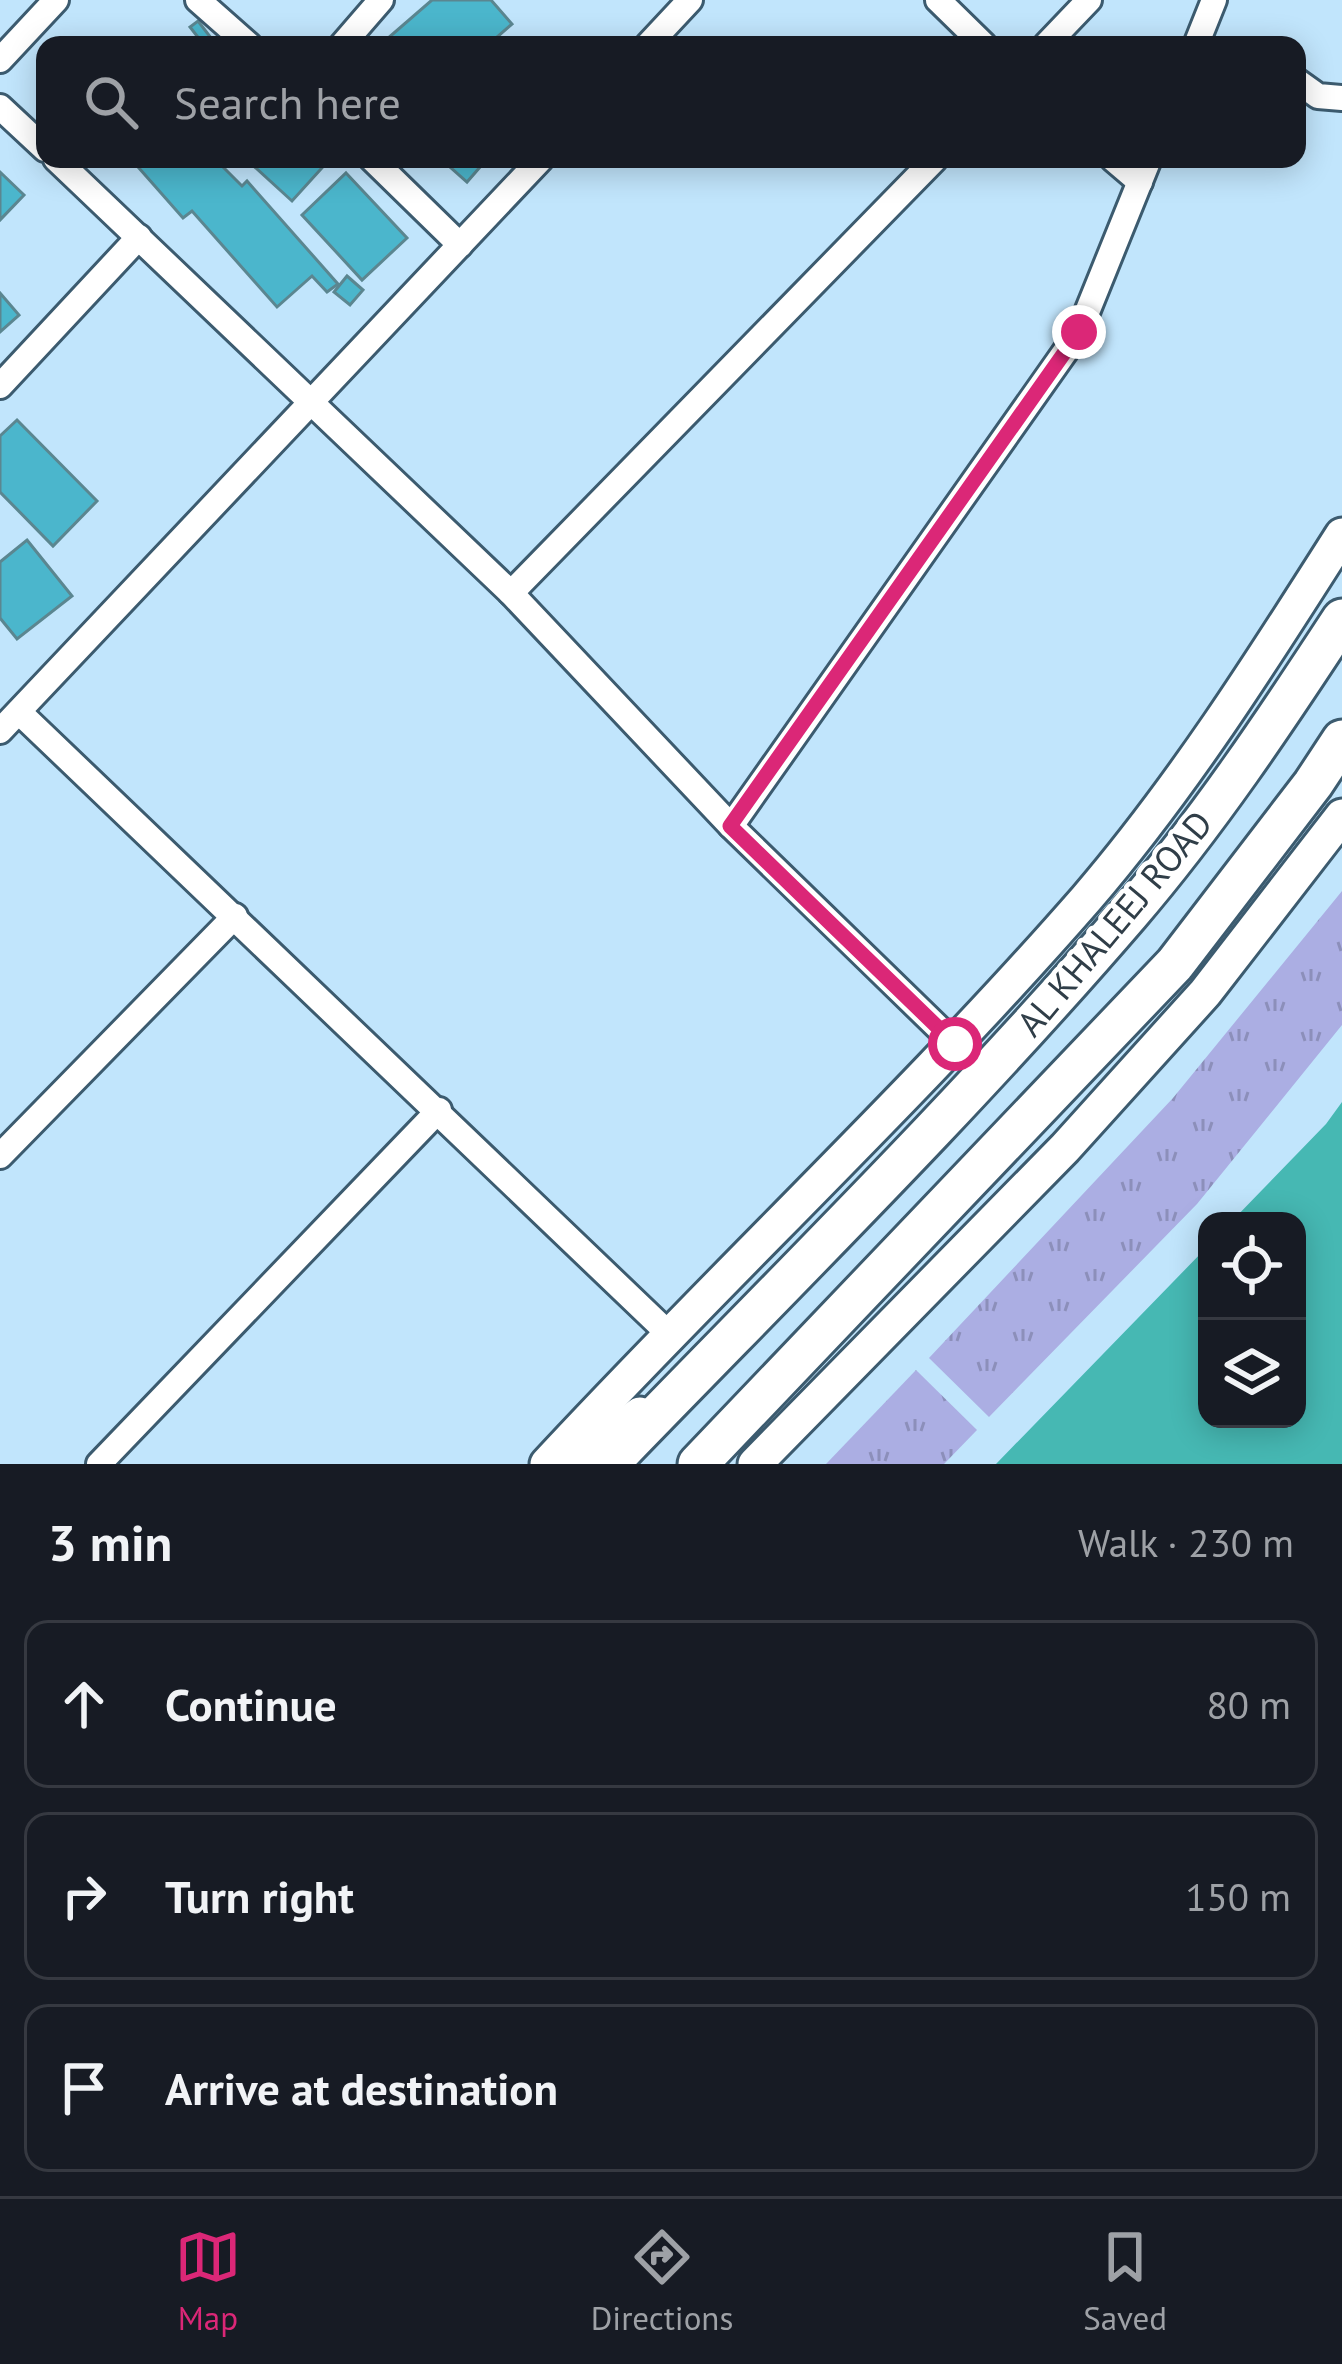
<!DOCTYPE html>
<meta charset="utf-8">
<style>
:root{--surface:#171b24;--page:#242831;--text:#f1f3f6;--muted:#9ea1a6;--line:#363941;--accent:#db2777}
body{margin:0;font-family:"PT Sans",sans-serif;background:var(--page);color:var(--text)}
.controls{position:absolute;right:36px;bottom:36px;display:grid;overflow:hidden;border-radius:24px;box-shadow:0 6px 30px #0003}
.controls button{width:108px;height:108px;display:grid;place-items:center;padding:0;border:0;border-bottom:3px solid var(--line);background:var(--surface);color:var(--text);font:60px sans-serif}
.stop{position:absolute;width:36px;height:36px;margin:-27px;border:9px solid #db2777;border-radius:50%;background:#fff}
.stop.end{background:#db2777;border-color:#fff;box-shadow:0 3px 12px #0008}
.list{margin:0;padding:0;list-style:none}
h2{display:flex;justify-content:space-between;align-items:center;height:156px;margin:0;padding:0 48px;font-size:51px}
h2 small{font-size:39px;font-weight:400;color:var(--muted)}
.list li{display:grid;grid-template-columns:78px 1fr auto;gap:36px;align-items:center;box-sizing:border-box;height:168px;margin:0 24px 24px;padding:0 24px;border:3px solid var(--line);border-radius:24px}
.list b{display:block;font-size:45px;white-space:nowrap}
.list em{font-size:39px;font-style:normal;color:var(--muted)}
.icon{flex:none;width:66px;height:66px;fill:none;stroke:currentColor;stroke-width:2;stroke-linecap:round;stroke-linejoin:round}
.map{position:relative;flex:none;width:1342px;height:1464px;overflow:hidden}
.search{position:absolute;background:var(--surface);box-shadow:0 6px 30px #0003;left:36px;right:36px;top:36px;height:132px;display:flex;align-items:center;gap:30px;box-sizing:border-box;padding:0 42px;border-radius:24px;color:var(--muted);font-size:45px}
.sheet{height:732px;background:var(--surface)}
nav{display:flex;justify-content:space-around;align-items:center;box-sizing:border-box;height:168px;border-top:3px solid var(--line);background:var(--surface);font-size:33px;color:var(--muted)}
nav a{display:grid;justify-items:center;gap:6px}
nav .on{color:var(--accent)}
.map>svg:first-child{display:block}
.grass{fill:url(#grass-tufts)}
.water{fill:#46b8b3}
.building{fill:#4bb6cc;stroke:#5b8690;stroke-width:3}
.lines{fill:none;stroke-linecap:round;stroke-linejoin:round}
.street-casing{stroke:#3c5b6f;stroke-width:30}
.secondary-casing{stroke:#3c5b6f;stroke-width:39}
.primary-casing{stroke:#3c5b6f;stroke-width:45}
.street{stroke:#fff;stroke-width:24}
.secondary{stroke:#fff;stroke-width:33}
.primary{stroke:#fff;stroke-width:39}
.route{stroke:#db2777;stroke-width:15}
.labels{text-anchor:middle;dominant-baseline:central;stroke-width:9;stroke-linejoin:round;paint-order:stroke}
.street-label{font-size:36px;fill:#303e48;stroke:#fff}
</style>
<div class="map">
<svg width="1342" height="1464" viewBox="0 0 1342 1464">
<defs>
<pattern id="grass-tufts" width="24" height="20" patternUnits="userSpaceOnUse" patternTransform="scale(3)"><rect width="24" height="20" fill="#abaee3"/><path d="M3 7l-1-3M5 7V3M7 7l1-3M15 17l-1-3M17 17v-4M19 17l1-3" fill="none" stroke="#8c8fba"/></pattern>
</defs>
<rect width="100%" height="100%" fill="#c1e5fc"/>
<g class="grass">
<polygon points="1342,891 1342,1025 1197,1204 989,1417 929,1358 1173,1098"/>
<polygon points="916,1370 977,1430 944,1464 826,1464"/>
</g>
<polygon class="water" points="1342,1102 1342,1464 996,1464 1207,1247 1207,1419 1297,1419 1297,1221 1232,1221 1326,1124"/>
<g class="building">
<polygon points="432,0 491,0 512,24 488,45 380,45"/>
<polygon points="198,21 215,43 213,45 204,45 190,27"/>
<polygon points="131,159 215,159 242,186 247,181 338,284 327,292 312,276 277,307 192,211 183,218"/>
<polygon points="246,159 330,159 292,201"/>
<polygon points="441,159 487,159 467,182"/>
<polygon points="0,172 24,195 0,220"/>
<polygon points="346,173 407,238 362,280 302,215"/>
<polygon points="347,276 363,290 350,305 334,292"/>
<polygon points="0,293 19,315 0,332"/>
<polygon points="17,420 97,501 53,546 0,492 0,436"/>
<polygon points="27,540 72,596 17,639 0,618 0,562"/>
</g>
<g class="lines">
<g class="street-casing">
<g id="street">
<polyline points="198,0 249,45"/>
<polyline points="938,0 984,45"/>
<polyline points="342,45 381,0"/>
<polyline points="648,45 690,0"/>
<polyline points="1046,45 1089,0"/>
<polyline points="1196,45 1214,0"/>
<polyline points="0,60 56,0"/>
<polyline points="1297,81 1318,96 1342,98"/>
<polyline points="0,107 45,149"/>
<polyline points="56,159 511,593 731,826 955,1044"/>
<polyline points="372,159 460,245"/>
<polyline points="1113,159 1140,182"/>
<polyline points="0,386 139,237"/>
<polyline points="511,593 935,159"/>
<polyline points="19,712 669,1334"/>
<polyline points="0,731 541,159"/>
<polyline points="731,826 1079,332 1149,159"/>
<polyline points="0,1156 235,916"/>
<polyline points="99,1464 439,1110"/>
</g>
</g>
<g class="secondary-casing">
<g id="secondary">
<path d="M547 1464C724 1273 915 1095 1086 899 1183 786 1262 661 1342 535"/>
<polyline points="573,1464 640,1414"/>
<polyline points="755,1464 1065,1148 1205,993 1342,816"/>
</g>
</g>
<g class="primary-casing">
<g id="primary">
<path d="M609 1464C784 1283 964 1106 1129 914 1208 822 1276 720 1342 619"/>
<polyline points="698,1464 1175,964 1313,784 1342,740"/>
</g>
</g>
<use href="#street" class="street"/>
<use href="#secondary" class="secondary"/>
<use href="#primary" class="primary"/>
</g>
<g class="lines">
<polyline class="route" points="955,1044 730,826 1079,332"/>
</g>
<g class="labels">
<g class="street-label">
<text transform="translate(1114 923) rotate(-50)">AL KHALEEJ ROAD</text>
</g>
</g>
</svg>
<div class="controls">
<button><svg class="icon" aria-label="locate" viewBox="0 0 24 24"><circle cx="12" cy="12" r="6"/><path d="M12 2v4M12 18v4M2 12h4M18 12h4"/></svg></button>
<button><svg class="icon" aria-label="layers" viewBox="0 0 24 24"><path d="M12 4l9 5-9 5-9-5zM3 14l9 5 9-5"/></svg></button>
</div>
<div class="stop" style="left:955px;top:1044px"></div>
<div class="stop end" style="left:1079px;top:332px"></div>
<div class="search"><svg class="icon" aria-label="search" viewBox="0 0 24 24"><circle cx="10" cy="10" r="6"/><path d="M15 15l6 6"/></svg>Search here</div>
</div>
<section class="sheet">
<h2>3 min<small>Walk · 230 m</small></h2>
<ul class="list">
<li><svg class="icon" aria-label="ahead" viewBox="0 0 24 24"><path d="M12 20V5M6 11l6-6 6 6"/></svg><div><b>Continue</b></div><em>80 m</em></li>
<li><svg class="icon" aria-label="right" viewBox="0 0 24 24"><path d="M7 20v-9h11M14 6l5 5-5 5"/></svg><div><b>Turn right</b></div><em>150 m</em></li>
<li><svg class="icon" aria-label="arrive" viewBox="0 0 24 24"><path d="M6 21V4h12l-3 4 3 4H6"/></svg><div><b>Arrive at destination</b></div></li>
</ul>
</section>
<nav>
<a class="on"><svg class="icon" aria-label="map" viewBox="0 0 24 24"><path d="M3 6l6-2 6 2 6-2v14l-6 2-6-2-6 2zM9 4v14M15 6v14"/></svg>Map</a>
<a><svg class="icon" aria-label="directions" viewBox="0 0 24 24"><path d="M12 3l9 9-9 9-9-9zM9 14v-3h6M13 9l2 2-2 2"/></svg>Directions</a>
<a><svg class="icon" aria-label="saved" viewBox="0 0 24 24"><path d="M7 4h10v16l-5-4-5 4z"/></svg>Saved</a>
</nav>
